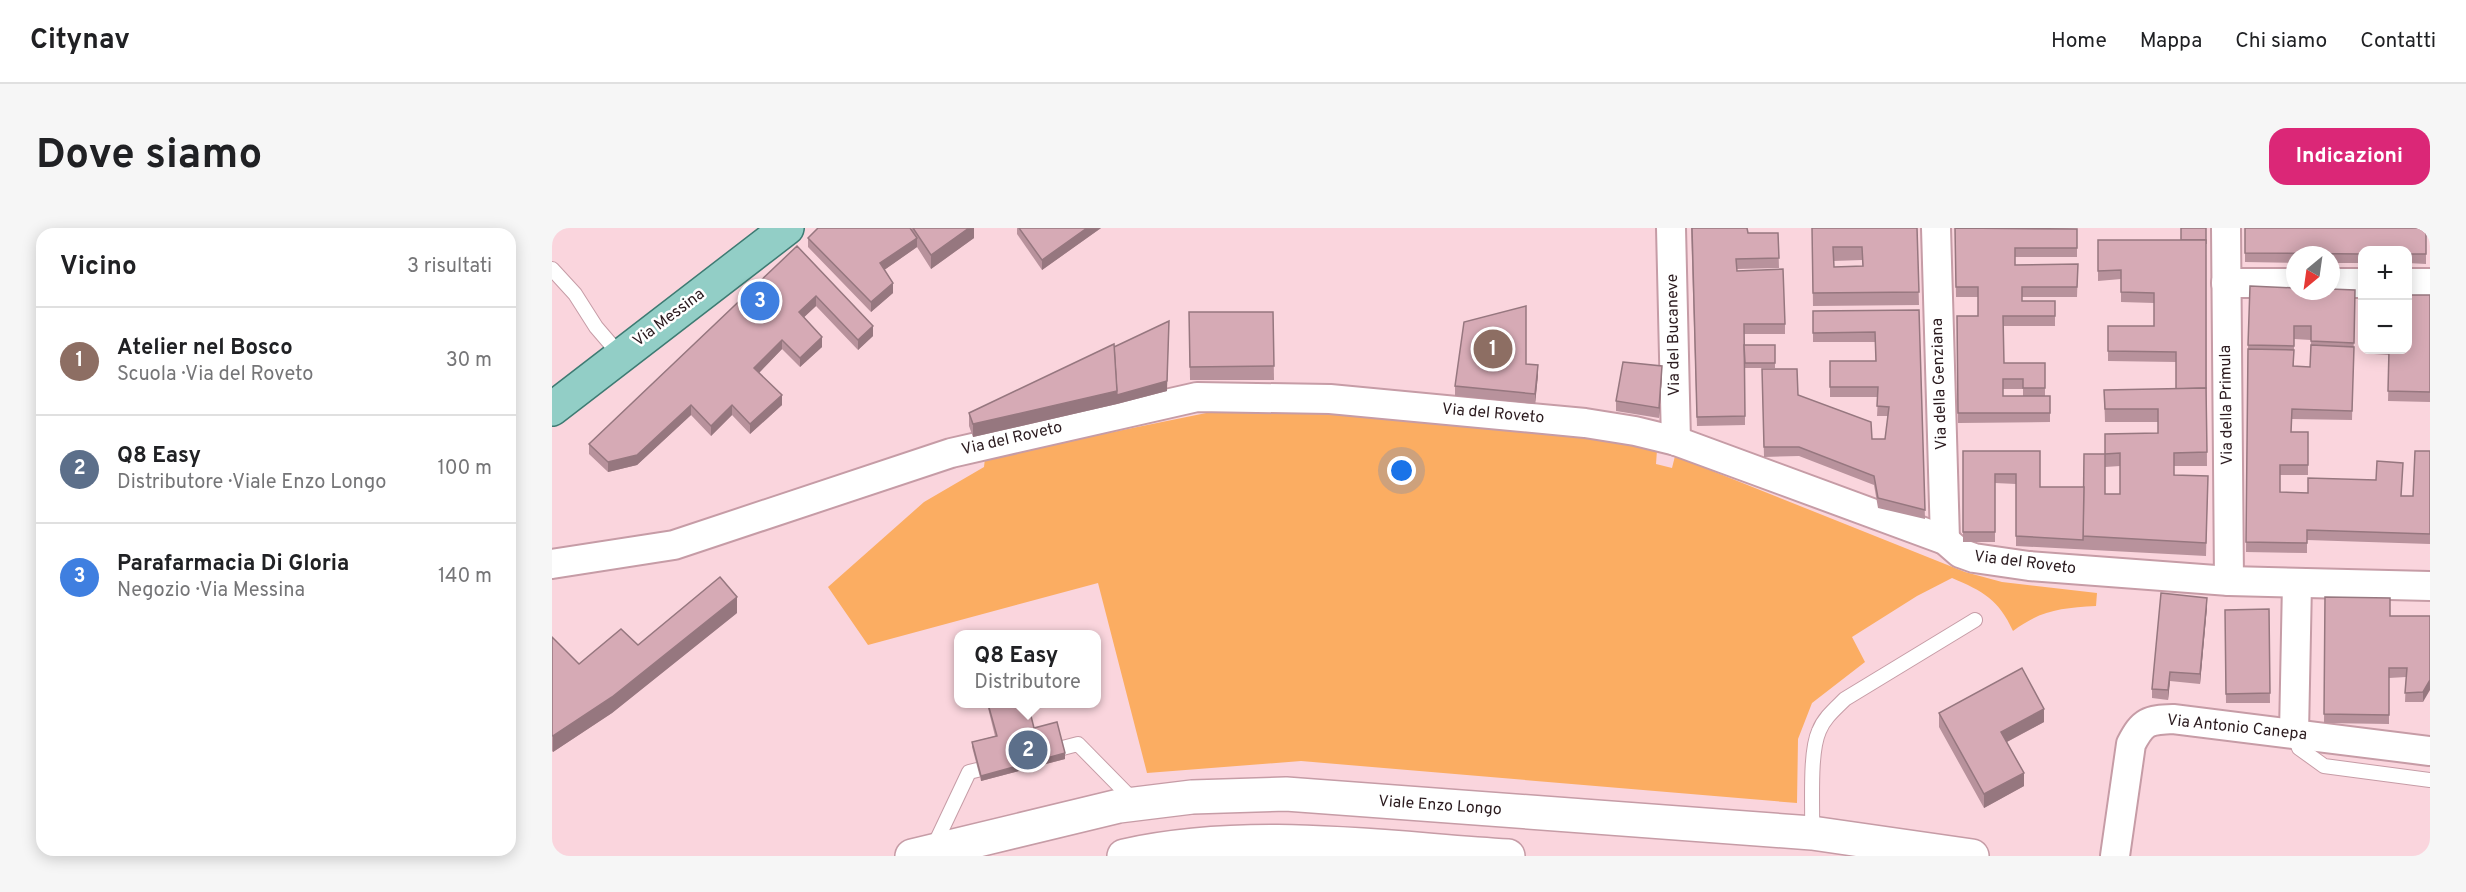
<!DOCTYPE html>
<html lang="it">
<meta charset="utf-8">
<style>
:root{--surface:#fff;--page:#f6f6f6;--text:#202124;--muted:#757577;--line:#e0e0e0;--accent:#db2777}
body{margin:0;font-family:Overpass,sans-serif;background:var(--page);color:var(--text)}
.controls{position:absolute;right:18px;top:18px;display:grid;overflow:hidden;border-radius:12px;box-shadow:0 3px 15px #0003}
.controls button{width:54px;height:54px;display:grid;place-items:center;padding:0;border:0;border-bottom:2px solid var(--line);background:var(--surface);color:var(--text);font:30px sans-serif}
.compass{position:absolute;left:1734px;top:18px;width:54px;height:54px;border-radius:50%;background:var(--surface);box-shadow:0 3px 15px #0003;rotate:209deg}
.you{position:absolute;left:850px;top:243px;width:21px;height:21px;margin:-15px;border:4px solid #fff;border-radius:50%;background:#1a73e8;box-shadow:0 0 0 9px #1a73e833}
.badge{display:grid;place-items:center;width:39px;height:39px;border-radius:50%;background:var(--accent);color:#fff;font-size:20px;font-weight:700}
.pin{position:absolute;translate:-50% -50%;border:3px solid #fff;box-shadow:0 2px 6px #0006}
.popup{position:absolute;left:402px;top:402px;width:147px;height:78px;box-sizing:border-box;display:grid;place-content:center;border-radius:12px;background:var(--surface);filter:drop-shadow(0 2px 4px #0005);font-size:20px;white-space:nowrap;color:var(--muted)}
.popup b{font-size:22px;color:var(--text)}
.popup::after{content:'';position:absolute;left:50%;top:100%;margin-left:-12px;border:12px solid transparent;border-top-color:var(--surface)}
.list{margin:0;padding:0;list-style:none}
h2{display:flex;justify-content:space-between;align-items:center;height:78px;margin:0;padding:0 24px;font-size:26px}
h2 small{font-size:20px;font-weight:400;color:var(--muted)}
.list li{display:grid;grid-template-columns:39px 1fr auto;gap:18px;align-items:center;box-sizing:border-box;height:108px;padding:0 24px;border-top:2px solid var(--line)}
.list b{display:block;font-size:22px;white-space:nowrap}
.list p{margin:0;font-size:20px;white-space:nowrap;color:var(--muted)}
.list em{font-size:20px;font-style:normal;color:var(--muted)}
.map{position:relative;flex:none;width:1878px;height:628px;overflow:hidden;border-radius:18px}
header{display:flex;align-items:center;gap:36px;box-sizing:border-box;height:84px;padding:0 30px;background:var(--surface);border-bottom:2px solid var(--line)}
header strong{font-size:28px}
nav{display:flex;gap:33px;margin-inline-start:auto;font-size:21px}
.intro{display:flex;align-items:center;justify-content:space-between;box-sizing:border-box;height:144px;padding:0 36px}
h1{margin:0;font-size:42px}
.button{padding:15px 27px;border-radius:18px;background:var(--accent);color:#fff;font-size:21px;font-weight:700}
main{display:flex;gap:36px;padding:0 36px}
aside{flex:1;background:var(--surface);border-radius:18px;box-shadow:0 3px 15px #0003}
.map>svg:first-child{display:block}
.green{fill:#fbad62}
.lines{fill:none;stroke-linecap:round;stroke-linejoin:round}
.lane-casing{stroke:#c69ca6;stroke-width:16}
.street-casing{stroke:#c69ca6;stroke-width:32}
.secondary-casing{stroke:#c69ca6;stroke-width:36}
.primary-casing{stroke:#3e7b73;stroke-width:36}
.lane{stroke:#fff;stroke-width:14}
.street{stroke:#fff;stroke-width:28}
.secondary{stroke:#fff;stroke-width:33}
.primary{stroke:#92cec6;stroke-width:33}
.wall{fill:#b8929c;fill-rule:evenodd}
.shaded-wall{fill:#96777f}
.building{fill:#d6aab5;stroke:#96777f;stroke-width:1.5;fill-rule:evenodd}
.labels{text-anchor:middle;dominant-baseline:central;stroke-width:5;stroke-linejoin:round;paint-order:stroke}
.street-label{font-size:16px;fill:#2b1b1f;stroke:#fff}
</style>
<header>
<strong>Citynav</strong>
<nav><a>Home</a><a>Mappa</a><a>Chi siamo</a><a>Contatti</a></nav>
</header>
<div class="intro"><h1>Dove siamo</h1><a class="button">Indicazioni</a></div>
<main>
<aside>
<h2>Vicino<small>3 risultati</small></h2>
<ul class="list">
<li><span class="badge" style="background:#8d6e63">1</span><div><b>Atelier nel Bosco</b><p>Scuola · Via del Roveto</p></div><em>30 m</em></li>
<li><span class="badge" style="background:#5c6f8a">2</span><div><b>Q8 Easy</b><p>Distributore · Viale Enzo Longo</p></div><em>100 m</em></li>
<li><span class="badge" style="background:#3f7fe0">3</span><div><b>Parafarmacia Di Gloria</b><p>Negozio · Via Messina</p></div><em>140 m</em></li>
</ul>
</aside>
<div class="map">
<svg width="1878" height="628" viewBox="0 0 1878 628">
<rect width="100%" height="100%" fill="#fad5dd"/>
<path class="green" d="M664 183 776 184 1061 211 1105 222 1104 236 1120 240 1123 228 1413 344 1450 354 1545 365 1544 378C1509 380 1489 382 1461 403 1447 372 1431 363 1400 350L1365 368 1300 409 1313 434 1260 475 1246 511 1245 575 749 533 595 545 546 355 316 417 276 359 372 274 432 239 433 230Z"/>
<g class="lines">
<g class="lane-casing">
<g id="lane">
<polyline points="0,41 23,66 44,99 68,127"/>
<polyline points="1742,505 1747,520 1772,538 1878,552"/>
<polyline points="495,524 526,516 583,574"/>
<path d="M1260 605C1261 579 1257 525 1267 503 1272 490 1283 481 1293 471L1423 392"/>
<polyline points="381,620 417,544 442,538"/>
</g>
</g>
<g class="street-casing">
<g id="street">
<polyline points="1119,0 1124,213"/>
<polyline points="1384,0 1393,312"/>
<polyline points="1674,0 1677,353"/>
<polyline points="1674,55 1743,55"/>
<polyline points="1779,55 1810,55"/>
<polyline points="1856,55 1878,55"/>
<polyline points="0,336 122,317 399,225 645,169 778,171 1033,195 1083,203 1124,213 1393,312 1408,325 1422,330 1477,338 1677,353 1878,358"/>
<polyline points="1742,505 1745,355"/>
<path d="M1563 628 1579 516C1591 493 1596 492 1621 491L1878 523"/>
</g>
</g>
<g class="secondary-casing">
<g id="secondary">
<polyline points="360,628 567,578 640,569 734,566 1260,605 1420,628"/>
<path d="M572 628C698 600 829 620 956 628"/>
</g>
</g>
<g class="primary-casing">
<polyline id="primary" points="0,181 235,0"/>
</g>
<use href="#lane" class="lane"/>
<use href="#street" class="street"/>
<use href="#secondary" class="secondary"/>
<use href="#primary" class="primary"/>
</g>
<g class="wall">
<polygon points="266,0 422,0 422,10 379,41 365,19 332,42 341,65 319,84 256,19 256,10"/>
<polygon points="465,0 549,0 490,42 465,6"/>
<polygon points="1139,0 1196,5 1226,5 1227,40 1185,41 1185,43 1233,96 1233,106 1192,106 1193,129 1223,117 1223,140 1193,140 1193,197 1145,198"/>
<path d="M1260 0H1365L1367 77 1261 78ZM1310 32 1311 38 1282 39 1281 33Z"/>
<path d="M1403 0 1525 1V29H1463V37L1526 36 1525 69H1470V73H1503V98H1451L1452 135H1493V168H1498V194L1406 195 1405 88H1426V69H1404ZM1451 161H1471V168H1451Z"/>
<polygon points="1693,0 1874,0 1874,36 1856,35 1856,22 1810,22 1810,35 1779,35 1779,27 1743,27 1743,35 1693,34"/>
<path d="M1546 12H1629L1654 21 1655 238H1622V247L1656 248 1654 328 1464 318V256L1443 255V314H1411V223H1488V259H1532L1553 226 1606 205V194H1553L1552 162 1624 161V134L1556 133V98H1602V75L1569 74V51L1546 53ZM1568 238V266H1553V239Z"/>
<polygon points="245,18 321,108 306,122 264,78 252,89 270,119 248,139 230,121 207,145 230,177 198,206 180,187 159,208 139,187 85,237 56,244 37,226 37,216"/>
<path d="M1803 62 1800 192 1740 191 1739 204H1756V247H1728V264L1861 268 1878 223V316L1755 312V325L1694 324 1696 117ZM1742 111 1759 112 1758 139 1742 138Z"/>
<polygon points="1878,67 1878,174 1836,173 1837,127 1822,126 1822,122 1856,122"/>
<polygon points="1367,82 1373,291 1326,280 1322,257 1247,228 1212,229 1210,141 1246,167 1320,211 1333,211 1336,188 1325,188 1326,169 1278,169 1278,133 1324,133 1323,114 1261,114 1261,83"/>
<polygon points="637,84 721,84 722,152 638,152"/>
<polygon points="562,119 615,163 565,176 421,209 417,198 417,185"/>
<polygon points="974,136 986,147 983,176 903,168 903,158"/>
<polygon points="1110,147 1107,190 1064,183 1064,173"/>
<polygon points="1773,369 1838,388 1878,388 1871,474 1853,474 1854,449 1837,450 1837,496 1772,495"/>
<polygon points="1655,379 1648,456 1618,453 1616,472 1600,470 1600,461"/>
<polygon points="1717,381 1718,475 1674,475 1673,382"/>
<polygon points="185,385 60,485 1,524 0,523 0,409 27,436"/>
<polygon points="435,476 476,476 482,500 513,531 429,553 420,519 420,514 443,508"/>
<polygon points="1387,485 1492,494 1455,514 1472,558 1432,580 1387,499"/>
</g>
<g class="shaded-wall">
<polygon points="417,0 422,0 422,10 379,41 379,27"/>
<polygon points="535,0 549,0 490,42 490,32"/>
<polygon points="365,10 365,19 328,45 328,35"/>
<polygon points="341,55 341,65 319,84 319,74"/>
<polygon points="264,68 264,78 247,94 247,84"/>
<polygon points="617,93 615,163 565,176 421,209 421,196"/>
<polygon points="321,98 321,108 306,122 306,112"/>
<polygon points="270,109 270,119 248,139 248,130"/>
<polygon points="230,112 230,121 202,150 202,140"/>
<polygon points="986,137 986,147 983,176 983,166"/>
<polygon points="1110,138 1110,147 1107,190 1107,180"/>
<polygon points="230,167 230,177 198,206 198,196"/>
<polygon points="139,177 139,187 85,237 56,244 56,234"/>
<polygon points="180,177 180,187 159,208 159,198"/>
<polygon points="185,369 185,385 60,485 1,524 1,508"/>
<polygon points="1655,370 1655,379 1648,456 1648,446"/>
<polygon points="1618,444 1618,453 1616,472 1616,462"/>
<polygon points="1878,452 1878,462 1871,474 1871,464"/>
<polygon points="1492,481 1492,494 1449,517 1449,504"/>
<polygon points="513,525 513,531 429,553 429,548"/>
<polygon points="1472,545 1472,558 1432,580 1432,566"/>
</g>
<g class="building">
<polygon points="266,0 358,0 365,10 328,35 341,55 319,74 256,10"/>
<polygon points="361,0 417,0 379,27"/>
<polygon points="467,0 535,0 490,32"/>
<polygon points="1140,0 1195,0 1196,5 1226,5 1227,30 1184,31 1185,43 1231,41 1233,96 1192,96 1193,188 1145,189"/>
<path d="M1260 0H1365L1367 64 1261 65ZM1281 19H1310L1311 38 1282 39Z"/>
<polygon points="1403,0 1525,1 1525,20 1463,20 1463,37 1526,36 1525,59 1470,59 1470,73 1503,73 1503,88 1451,88 1452,135 1493,135 1493,160 1471,160 1471,151 1451,151 1451,168 1498,168 1498,185 1406,185 1405,88 1426,88 1426,59 1404,59"/>
<polygon points="1629,0 1654,0 1654,16 1654,12 1629,12"/>
<polygon points="1693,0 1874,0 1874,26 1856,26 1856,22 1810,22 1810,26 1693,25"/>
<polygon points="1546,12 1654,12 1654,160 1624,161 1624,124 1556,123 1556,98 1602,98 1602,65 1569,64 1569,42 1546,43"/>
<polygon points="245,18 321,98 306,112 264,68 247,84 270,109 248,130 230,112 202,140 230,167 198,196 180,177 159,198 139,177 85,227 56,234 37,216"/>
<polygon points="1698,58 1743,60 1743,63 1779,63 1779,61 1803,62 1802,115 1759,113 1759,98 1742,98 1742,118 1696,117"/>
<polygon points="1856,67 1878,67 1878,164 1836,163 1837,122 1856,122"/>
<polygon points="974,78 974,136 986,137 983,166 903,158 912,94"/>
<polygon points="1367,82 1373,282 1326,270 1322,248 1247,219 1212,219 1210,141 1245,141 1246,167 1319,194 1320,211 1333,211 1337,179 1325,178 1326,159 1278,159 1278,133 1324,133 1323,104 1261,105 1261,83"/>
<polygon points="637,84 721,84 722,138 638,139"/>
<polygon points="617,93 615,153 565,167 562,119"/>
<polygon points="562,116 565,163 421,196 417,185"/>
<polygon points="1192,117 1223,117 1223,135 1193,135"/>
<polygon points="1759,117 1802,119 1800,183 1740,181 1739,204 1756,204 1756,237 1728,237 1728,264 1756,265 1756,250 1824,252 1825,233 1851,235 1849,268 1861,268 1863,223 1878,223 1878,306 1755,302 1755,315 1694,314 1696,121 1742,122 1741,138 1758,139"/>
<polygon points="1071,134 1110,138 1107,180 1064,173"/>
<path d="M1654 160 1655 224 1622 225V247L1656 248 1654 315 1531 308 1532 226H1553V206L1606 205V181H1553L1552 162ZM1568 225V266H1553V226Z"/>
<polygon points="1411,223 1488,223 1488,259 1532,259 1531,312 1464,308 1464,246 1443,246 1443,304 1411,304"/>
<polygon points="168,349 185,369 60,469 1,508 0,507 0,409 27,436 69,401 86,417"/>
<polygon points="1609,365 1655,370 1648,446 1618,444 1616,462 1600,461"/>
<polygon points="1773,369 1838,370 1838,388 1878,388 1878,452 1871,464 1853,465 1855,440 1837,440 1837,487 1772,486"/>
<polygon points="1717,381 1718,465 1674,466 1673,382"/>
<polygon points="1470,440 1492,481 1449,504 1472,545 1432,566 1387,485"/>
<polygon points="436,476 476,476 482,500 505,494 513,525 429,548 420,514 445,508"/>
</g>
<g class="labels">
<g class="street-label">
<text transform="translate(117 90) rotate(-37)">Via Messina</text>
<text transform="translate(1122 107) rotate(-91)">Via del Bucaneve</text>
<text transform="translate(1388 156) rotate(-92)">Via della Genziana</text>
<text transform="translate(1675 177) rotate(-91)">Via della Primula</text>
<text transform="translate(941 186) rotate(5)">Via del Roveto</text>
<text transform="translate(460 211) rotate(-13)">Via del Roveto</text>
<text transform="translate(1473 335) rotate(7)">Via del Roveto</text>
<text transform="translate(1685 500) rotate(6)">Via Antonio Canepa</text>
<text transform="translate(888 578) rotate(4)">Viale Enzo Longo</text>
</g>
</g>
</svg>
<div class="controls">
<button>+</button>
<button>−</button>
</div>
<svg class="compass" viewBox="-18 -18 36 36"><path d="M0-13l5 13h-10z" fill="#e53935"/><path d="M0 13l5-13h-10z" fill="#757577"/></svg>
<div class="you"></div>
<div class="pin badge" style="left:941px;top:121px;background:#8d6e63">1</div>
<div class="pin badge" style="left:476px;top:522px;background:#5c6f8a">2</div>
<div class="popup"><b>Q8 Easy</b>Distributore</div>
<div class="pin badge" style="left:208px;top:73px;background:#3f7fe0">3</div>
</div>
</main>
